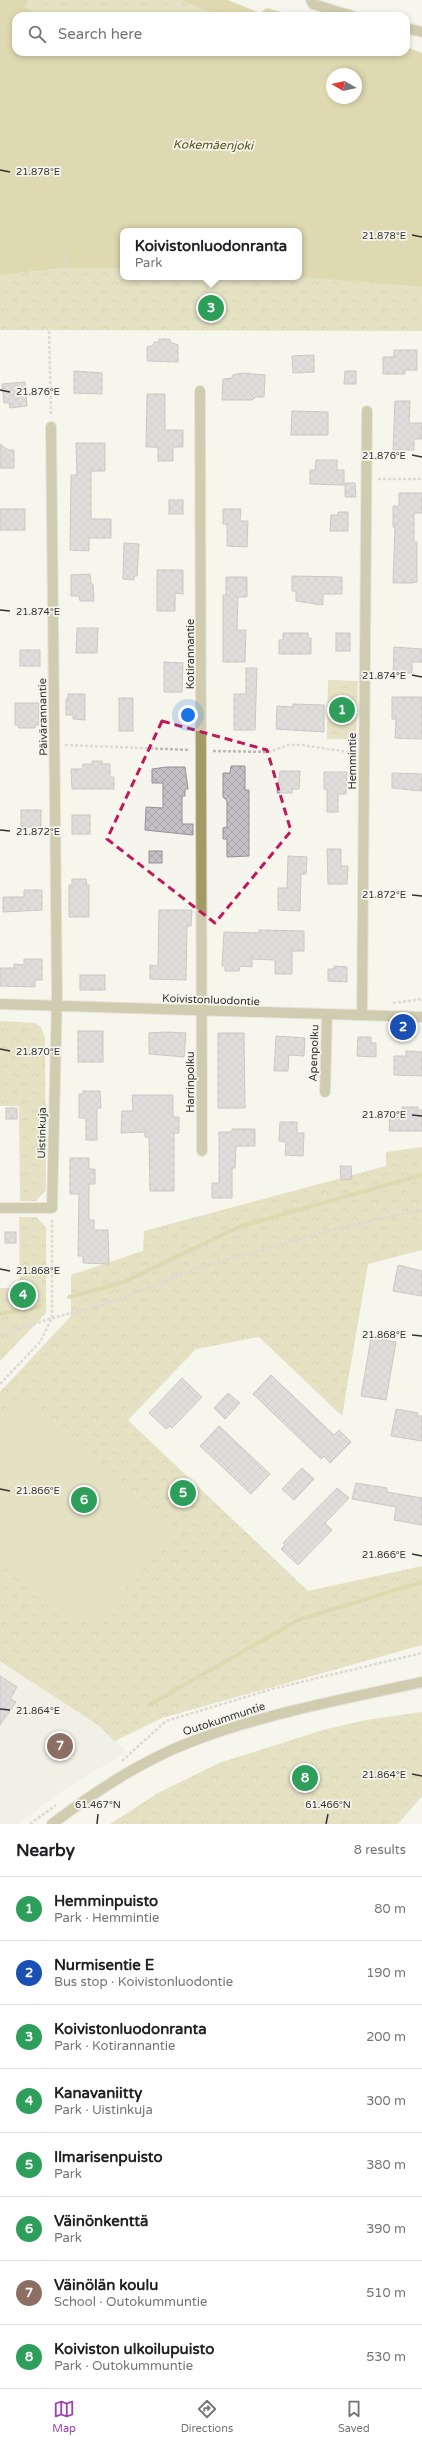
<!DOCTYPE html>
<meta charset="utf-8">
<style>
:root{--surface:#fff;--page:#f2f2f2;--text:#202124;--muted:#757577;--line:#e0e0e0;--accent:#9a41ad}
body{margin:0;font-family:"Varela Round",sans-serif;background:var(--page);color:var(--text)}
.compass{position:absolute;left:326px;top:68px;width:36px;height:36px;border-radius:50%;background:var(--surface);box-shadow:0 2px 6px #0003;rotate:279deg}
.you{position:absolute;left:188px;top:715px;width:14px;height:14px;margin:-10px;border:3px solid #fff;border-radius:50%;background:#1a73e8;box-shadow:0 0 0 6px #1a73e833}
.badge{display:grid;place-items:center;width:26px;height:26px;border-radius:50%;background:var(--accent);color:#fff;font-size:13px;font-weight:700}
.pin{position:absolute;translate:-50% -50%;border:2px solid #fff;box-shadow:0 1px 4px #0006}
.popup{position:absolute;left:120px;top:228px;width:182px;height:52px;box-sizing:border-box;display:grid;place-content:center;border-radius:8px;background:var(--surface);filter:drop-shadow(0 1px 3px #0005);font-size:13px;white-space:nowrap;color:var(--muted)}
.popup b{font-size:15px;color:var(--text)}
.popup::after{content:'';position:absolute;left:50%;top:100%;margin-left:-8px;border:8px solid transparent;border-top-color:var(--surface)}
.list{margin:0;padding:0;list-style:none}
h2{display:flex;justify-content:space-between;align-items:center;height:52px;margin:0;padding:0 16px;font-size:17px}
h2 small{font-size:13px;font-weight:400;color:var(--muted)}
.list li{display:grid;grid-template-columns:26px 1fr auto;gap:12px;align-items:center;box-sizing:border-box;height:64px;padding:0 16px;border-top:1px solid var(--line)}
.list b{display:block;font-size:15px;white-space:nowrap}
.list p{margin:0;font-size:13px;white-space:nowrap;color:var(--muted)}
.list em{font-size:13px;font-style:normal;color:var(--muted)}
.icon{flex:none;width:22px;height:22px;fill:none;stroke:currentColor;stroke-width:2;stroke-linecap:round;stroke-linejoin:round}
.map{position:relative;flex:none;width:422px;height:1824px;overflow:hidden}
.search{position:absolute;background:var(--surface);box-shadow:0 2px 6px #0003;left:12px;right:12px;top:12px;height:44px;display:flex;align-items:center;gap:10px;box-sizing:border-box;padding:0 14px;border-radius:12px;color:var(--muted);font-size:15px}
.sheet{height:564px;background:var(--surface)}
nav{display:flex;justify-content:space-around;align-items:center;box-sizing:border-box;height:56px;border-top:1px solid var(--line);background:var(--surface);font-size:11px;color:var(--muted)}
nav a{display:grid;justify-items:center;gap:2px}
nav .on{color:var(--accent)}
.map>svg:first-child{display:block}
.built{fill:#eae8da}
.forest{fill:url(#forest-crowns)}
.garden{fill:#d0c790}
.water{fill:#c4b768;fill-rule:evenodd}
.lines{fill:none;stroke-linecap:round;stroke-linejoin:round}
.stream{stroke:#c4b768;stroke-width:4}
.building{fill:url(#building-cross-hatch);stroke:#959096}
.minor-casing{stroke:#d3d2cb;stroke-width:12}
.path{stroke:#bab9b3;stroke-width:2.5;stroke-dasharray:3 2;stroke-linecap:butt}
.minor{stroke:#a39a65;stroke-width:10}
.marked{fill:none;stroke:#c2185b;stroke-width:3;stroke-dasharray:8 5;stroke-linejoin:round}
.ticks{fill:none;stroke:#333330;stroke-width:1.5}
.labels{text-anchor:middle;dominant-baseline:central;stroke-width:3.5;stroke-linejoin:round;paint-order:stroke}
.street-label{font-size:11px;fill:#333330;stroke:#f6f5ed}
.water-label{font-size:12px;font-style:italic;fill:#5b5115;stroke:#f6f5ed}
.ticks-label{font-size:10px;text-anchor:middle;fill:#333330;stroke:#f6f5ed;stroke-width:3.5;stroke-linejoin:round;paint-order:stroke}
</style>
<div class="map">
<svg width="422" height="1824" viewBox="0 0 422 1824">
<defs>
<pattern id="forest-crowns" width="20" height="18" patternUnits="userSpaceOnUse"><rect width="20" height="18" fill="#d0c790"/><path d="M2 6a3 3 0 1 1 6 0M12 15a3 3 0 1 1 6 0" fill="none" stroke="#b3ab7c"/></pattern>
<pattern id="building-cross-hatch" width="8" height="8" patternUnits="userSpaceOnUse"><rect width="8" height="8" fill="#c4c0c5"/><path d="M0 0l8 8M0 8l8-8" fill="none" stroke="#a9a5aa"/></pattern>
</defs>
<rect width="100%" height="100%" fill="#f6f5ed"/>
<polygon class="built" points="0,1661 97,1723 127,1752 69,1786 18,1824 0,1824"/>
<g class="forest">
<polygon points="29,0 179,0 218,16 42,16 25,6"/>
<polygon points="64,268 123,268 123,277 304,277 422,287 422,331 0,330 0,275"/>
<polygon points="328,680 358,681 356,739 327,739"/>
<polygon points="0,1021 35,1023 41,1027 45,1038 46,1190 36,1201 20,1201 19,1106 0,1106"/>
<polygon points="422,1147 422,1250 368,1264 342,1416 259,1337 196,1349 128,1420 308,1591 422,1566 422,1645 162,1718 115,1741 98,1725 0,1661 0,1392 71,1316 71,1275 143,1251 144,1231 386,1166 386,1152"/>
<polygon points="19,1217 36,1217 46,1227 46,1313 0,1361 0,1288 20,1288"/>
<polygon points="422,1712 422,1796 398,1824 110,1824 158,1793 219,1763 323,1730 366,1720"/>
</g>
<polygon class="garden" points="19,1398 172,1537 97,1621 74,1618 0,1561 0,1419"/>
<g class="water">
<path d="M0 0H29L25 6 42 16H16V52H406V47L422 53V287L299 277V231H123V268H64L0 275ZM332 74H356V98H332Z"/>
<polygon points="180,0 228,0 260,13 267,8 295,16 218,16"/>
</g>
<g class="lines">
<g class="stream">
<polyline points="69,1297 124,1282 241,1226 422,1175"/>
<polyline points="0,1314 40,1306"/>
<polyline points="149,1705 298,1620 422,1582"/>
</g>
</g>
<g class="building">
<polygon points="159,339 170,339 170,342 178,345 178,362 147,361 147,347 154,345 154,342 159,342"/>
<polygon points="394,350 417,350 417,370 405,370 405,374 383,374 383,357 394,357"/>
<polygon points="314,355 314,372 293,373 292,356"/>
<polygon points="74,371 102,373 102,394 74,393"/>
<polygon points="345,371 356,371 356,384 344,384"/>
<polygon points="242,373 265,375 264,397 256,397 252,400 222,400 223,379 232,378 233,375"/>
<polygon points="25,382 27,406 10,408 9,403 4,403 2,384"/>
<polygon points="147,394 165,394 165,430 183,430 183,447 173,447 173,461 158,461 158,447 146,447"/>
<polygon points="395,401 410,401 409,423 422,423 422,439 414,439 414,450 393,450"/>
<polygon points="292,411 328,412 328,435 291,435"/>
<polygon points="76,443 105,443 105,471 91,471 91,519 111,519 111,538 89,538 89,551 70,550 71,475 77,475"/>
<polygon points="0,444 8,450 14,450 14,468 0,468"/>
<polygon points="316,460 337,460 337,470 344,470 344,485 310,484 310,470 315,470"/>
<polygon points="345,483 355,483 356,497 345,497"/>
<polygon points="399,493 422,493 422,513 414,513 414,542 417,542 417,582 412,583 393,583 395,527 393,527 393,506 399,506"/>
<rect x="169" y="500" width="14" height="14"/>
<rect x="0" y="509" width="25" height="21"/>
<polygon points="223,509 241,509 240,521 248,521 247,547 227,546 227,524 223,524"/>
<polygon points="338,512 348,512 348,531 330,531 331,515 338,515"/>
<polygon points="124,543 139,544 137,576 134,576 134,580 123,579"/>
<polygon points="157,570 183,570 183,594 175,593 175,611 157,611"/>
<polygon points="90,574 91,584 93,584 94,601 80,601 79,596 71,596 71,575"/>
<polygon points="292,576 342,577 342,594 323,594 323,605 296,601 296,591 292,591"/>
<polygon points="226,577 247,577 247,597 238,597 237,630 246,630 245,662 223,662 223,595 226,595"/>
<polygon points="77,628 98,628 97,653 76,653"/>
<polygon points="283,633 308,633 308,638 311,638 311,654 279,654 279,640 283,640"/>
<rect x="336" y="633" width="14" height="18"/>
<polygon points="394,647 422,649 422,662 412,662 412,673 393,673"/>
<rect x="20" y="650" width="20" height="16"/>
<polygon points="164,662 183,663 182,692 164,692"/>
<polygon points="246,668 257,668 255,730 234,730 234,694 246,694"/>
<polygon points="68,694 85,694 85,720 73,719 73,715 66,715 66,699 68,699"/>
<polygon points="392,697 422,697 422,739 395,738 396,719 392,719"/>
<rect x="119" y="698" width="14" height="33"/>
<polygon points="15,703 39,703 39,725 35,725 35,728 19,728 18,725 15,725"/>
<polygon points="293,704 324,705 324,732 276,729 277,706 293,707"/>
<polygon points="92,761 102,761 102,764 110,764 110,777 114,777 114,789 72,789 71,769 83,769 83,764 92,764"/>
<polygon points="231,766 245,766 245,790 249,790 249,856 227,857 227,839 223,839 223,828 227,827 227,801 223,797 223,773 230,773"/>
<polygon points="167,767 185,767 188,789 185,789 185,796 182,796 182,824 193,824 193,835 145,830 146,807 163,808 163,783 152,783 152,769"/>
<polygon points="280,771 300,771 299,789 292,789 292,793 277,793"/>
<polygon points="324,772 347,772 346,794 338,794 338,812 327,812 327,789 324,789"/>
<polygon points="392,773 422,774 422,791 392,788"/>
<rect x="21" y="810" width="20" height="17"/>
<rect x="72" y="815" width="18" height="19"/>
<polygon points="327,849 341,849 341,866 348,866 347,884 328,884"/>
<rect x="149" y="851" width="13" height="12"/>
<polygon points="288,856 307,857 306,874 301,874 300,911 278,910 278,888 287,888"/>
<polygon points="72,879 86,879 87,885 89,885 89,917 69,917 69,885 72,885"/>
<polygon points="24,890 42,890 42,910 3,912 3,897 24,897"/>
<polygon points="159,910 192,910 191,926 187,926 186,980 150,979 150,965 158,966"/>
<polygon points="259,930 304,931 304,951 292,951 292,974 275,974 275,960 252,959 252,967 240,966 239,971 225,971 225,966 222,966 224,932 259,933"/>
<polygon points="24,959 42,959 42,980 35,980 35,987 0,986 0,968 14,968 14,964 24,965"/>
<polygon points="334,966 347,967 347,982 328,981 328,969 334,969"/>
<rect x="80" y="975" width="25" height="15"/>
<rect x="78" y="1031" width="25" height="31"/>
<polygon points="165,1032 186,1033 184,1057 149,1054 149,1033"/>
<polygon points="218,1033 244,1033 245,1108 218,1108"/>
<polygon points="276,1036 305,1038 304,1056 289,1055 288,1071 274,1071"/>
<polygon points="358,1037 371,1037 371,1043 376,1043 376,1057 357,1056"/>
<polygon points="406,1051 422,1052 422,1076 394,1075 394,1056 406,1056"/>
<polygon points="83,1091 100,1091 101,1108 97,1108 97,1140 86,1140 86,1118 79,1118 79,1094 83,1094"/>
<polygon points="132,1095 173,1095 173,1117 179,1117 179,1133 174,1133 174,1191 150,1191 149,1137 145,1137 145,1132 121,1133 122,1111 133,1111"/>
<polygon points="402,1107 418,1107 418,1110 422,1110 422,1131 389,1131 390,1111 402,1111"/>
<rect x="6" y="1108" width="11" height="11"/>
<polygon points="280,1122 297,1122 297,1133 304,1133 303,1156 285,1155 286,1142 279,1141"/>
<polygon points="232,1129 255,1129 255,1146 236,1146 235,1168 232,1168 232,1198 212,1198 212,1183 219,1183 219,1132 232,1132"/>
<polygon points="70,1158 89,1158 89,1169 95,1169 95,1184 89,1184 89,1220 94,1220 94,1230 108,1230 109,1264 83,1263 83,1256 78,1256 79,1194 70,1194"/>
<polygon points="340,1166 351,1166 352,1179 341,1180"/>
<rect x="5" y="1232" width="11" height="11"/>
<polygon points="398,1265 422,1271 422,1296 393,1291"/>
<polygon points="371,1338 396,1342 386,1400 361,1396"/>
<polygon points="271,1375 334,1435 339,1430 351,1442 330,1463 324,1456 321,1459 253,1394"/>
<polygon points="182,1378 202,1397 172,1428 170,1426 166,1429 149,1413"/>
<polygon points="228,1393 240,1403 225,1419 214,1408"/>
<polygon points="396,1409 418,1413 417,1416 422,1416 422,1441 391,1436"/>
<polygon points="219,1426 270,1474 251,1494 200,1446"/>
<polygon points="302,1468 314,1479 294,1500 282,1489"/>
<polygon points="356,1483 387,1488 387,1492 422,1498 422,1525 394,1520 396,1507 352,1499"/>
<polygon points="337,1488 349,1498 325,1523 332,1530 298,1565 281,1549 285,1545 283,1543"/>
<polygon points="0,1676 17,1687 10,1699 16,1702 0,1725"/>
</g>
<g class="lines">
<g class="minor-casing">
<g id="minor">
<polyline points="311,0 313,4 352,16"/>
<polyline points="406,28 422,32"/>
<polyline points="200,391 202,1151"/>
<polyline points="0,1004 422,1017"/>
<polyline points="362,1015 367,411"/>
<polyline points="325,1092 327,1015"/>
<polyline points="0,1208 52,1208 57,995 51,427"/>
<path d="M52 1824C96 1791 141 1761 193 1741 267 1713 345 1699 422 1682"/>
</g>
</g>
<g class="path">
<polyline points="64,268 65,251"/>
<polyline points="49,331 51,416"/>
<polyline points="378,479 422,479"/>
<polyline points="65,745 190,750"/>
<polyline points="213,751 269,752 288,745 302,745 354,753"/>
<polyline points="393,1003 422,999"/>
<polyline points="0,1336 52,1318 107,1304 198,1268 342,1227 422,1210"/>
<polyline points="0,1384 40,1342 52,1318 52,1219"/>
<polyline points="122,1761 166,1721 272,1689 422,1653"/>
<polyline points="30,1824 56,1805"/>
</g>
<use href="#minor" class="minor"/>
</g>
<path d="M0 0H422V1824H0ZM162 721 267 750 291 831 215 923 107 839Z" fill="#f6f5ed" fill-opacity=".55" fill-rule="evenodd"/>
<path class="marked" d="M162 721 267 750 291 831 215 923 107 839Z"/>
<path class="ticks" d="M0 170 10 172M412 235 422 237M0 390 10 392M412 455 422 457M0 610 10 611M412 675 422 677M0 830 10 831M412 895 422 896M0 1049 10 1051M412 1115 422 1116M0 1269 10 1271M412 1335 422 1336M0 1489 10 1491M412 1554 422 1556M0 1709 10 1710M412 1774 422 1776M97 1824 98 1814M326 1824 328 1814"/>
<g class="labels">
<g class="street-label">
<text transform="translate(190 654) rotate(-90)">Kotirannantie</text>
<text transform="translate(43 717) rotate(-91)">Päivärannantie</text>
<text transform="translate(352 761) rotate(-90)">Hemmintie</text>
<text transform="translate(211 1000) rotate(2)">Koivistonluodontie</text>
<text transform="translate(314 1053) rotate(-88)">Apenpolku</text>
<text transform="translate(190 1082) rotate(-90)">Harrinpolku</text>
<text transform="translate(42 1133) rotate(-89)">Uistinkuja</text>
<text transform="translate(224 1719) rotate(-18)">Outokummuntie</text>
</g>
<g class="water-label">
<text transform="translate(213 145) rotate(1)">Kokemäenjoki</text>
</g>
</g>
<g class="ticks-label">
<text x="38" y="175">21.878°E</text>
<text x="384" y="239">21.878°E</text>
<text x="38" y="395">21.876°E</text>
<text x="384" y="459">21.876°E</text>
<text x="38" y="615">21.874°E</text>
<text x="384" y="679">21.874°E</text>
<text x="38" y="835">21.872°E</text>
<text x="384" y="898">21.872°E</text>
<text x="38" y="1055">21.870°E</text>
<text x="384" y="1118">21.870°E</text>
<text x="38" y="1274">21.868°E</text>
<text x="384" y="1338">21.868°E</text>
<text x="38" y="1494">21.866°E</text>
<text x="384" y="1558">21.866°E</text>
<text x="38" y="1714">21.864°E</text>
<text x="384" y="1778">21.864°E</text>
<text x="98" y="1808">61.467°N</text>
<text x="328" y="1808">61.466°N</text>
</g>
</svg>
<svg class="compass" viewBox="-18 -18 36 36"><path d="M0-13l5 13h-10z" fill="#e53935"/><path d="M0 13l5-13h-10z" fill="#757577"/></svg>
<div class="you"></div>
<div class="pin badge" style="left:342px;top:710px;background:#2e9e5b">1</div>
<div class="pin badge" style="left:403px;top:1027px;background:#1a4fb4">2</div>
<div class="pin badge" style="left:211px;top:308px;background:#2e9e5b">3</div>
<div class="popup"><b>Koivistonluodonranta</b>Park</div>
<div class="pin badge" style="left:23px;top:1295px;background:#2e9e5b">4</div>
<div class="pin badge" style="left:183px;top:1493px;background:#2e9e5b">5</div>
<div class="pin badge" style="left:84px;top:1500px;background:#2e9e5b">6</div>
<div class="pin badge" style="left:60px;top:1746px;background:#8d6e63">7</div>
<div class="pin badge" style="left:305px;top:1778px;background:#2e9e5b">8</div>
<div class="search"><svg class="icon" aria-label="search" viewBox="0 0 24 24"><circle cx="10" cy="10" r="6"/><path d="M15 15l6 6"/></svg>Search here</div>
</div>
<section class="sheet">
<h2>Nearby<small>8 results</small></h2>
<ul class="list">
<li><span class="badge" style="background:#2e9e5b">1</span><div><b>Hemminpuisto</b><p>Park · Hemmintie</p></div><em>80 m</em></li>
<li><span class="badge" style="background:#1a4fb4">2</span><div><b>Nurmisentie E</b><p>Bus stop · Koivistonluodontie</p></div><em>190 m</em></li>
<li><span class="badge" style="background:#2e9e5b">3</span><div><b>Koivistonluodonranta</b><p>Park · Kotirannantie</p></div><em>200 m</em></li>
<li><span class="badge" style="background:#2e9e5b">4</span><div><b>Kanavaniitty</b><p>Park · Uistinkuja</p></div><em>300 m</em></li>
<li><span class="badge" style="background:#2e9e5b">5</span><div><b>Ilmarisenpuisto</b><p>Park</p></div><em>380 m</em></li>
<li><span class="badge" style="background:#2e9e5b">6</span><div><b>Väinönkenttä</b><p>Park</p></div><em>390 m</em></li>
<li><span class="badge" style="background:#8d6e63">7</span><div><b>Väinölän koulu</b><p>School · Outokummuntie</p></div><em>510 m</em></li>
<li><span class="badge" style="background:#2e9e5b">8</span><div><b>Koiviston ulkoilupuisto</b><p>Park · Outokummuntie</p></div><em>530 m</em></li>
</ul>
</section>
<nav>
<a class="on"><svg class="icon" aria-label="map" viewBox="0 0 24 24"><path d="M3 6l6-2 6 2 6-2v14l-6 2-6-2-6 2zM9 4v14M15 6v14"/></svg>Map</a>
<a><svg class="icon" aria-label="directions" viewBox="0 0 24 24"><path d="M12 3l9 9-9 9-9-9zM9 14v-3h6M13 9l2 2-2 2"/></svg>Directions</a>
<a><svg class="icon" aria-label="saved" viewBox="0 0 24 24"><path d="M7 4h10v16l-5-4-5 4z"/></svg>Saved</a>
</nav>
